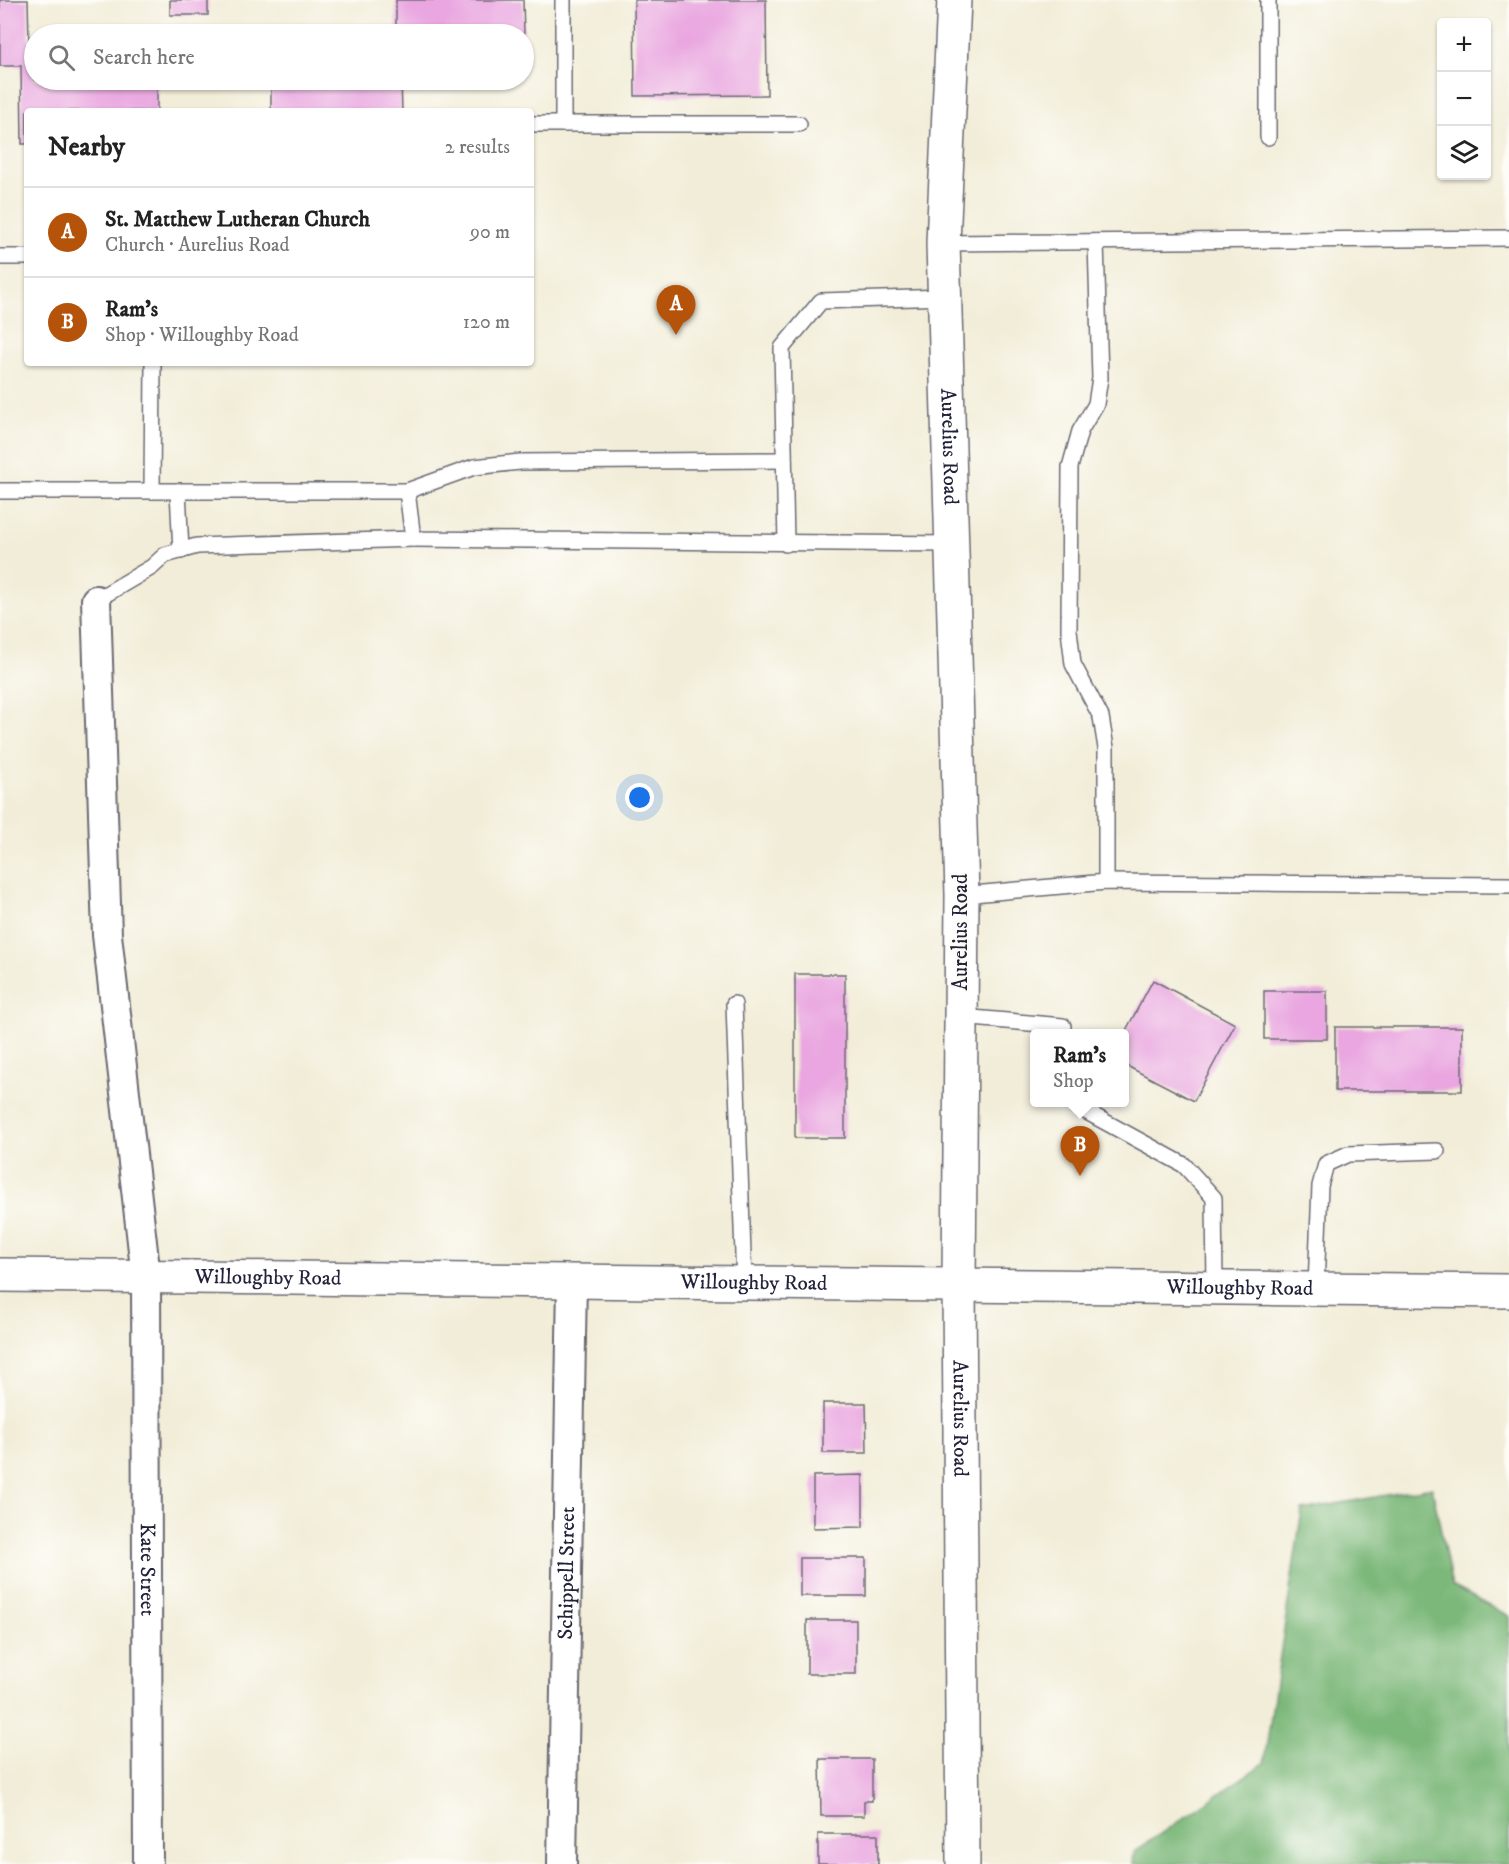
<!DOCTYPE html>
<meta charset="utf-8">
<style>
:root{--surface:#fff;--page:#f6f6f6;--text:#222;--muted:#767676;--line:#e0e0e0;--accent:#b45309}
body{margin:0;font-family:"IM FELL DW Pica",serif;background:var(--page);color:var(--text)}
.controls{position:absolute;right:18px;top:18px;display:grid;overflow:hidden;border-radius:6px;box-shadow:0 2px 4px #0004}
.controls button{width:54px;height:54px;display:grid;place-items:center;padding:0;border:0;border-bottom:2px solid var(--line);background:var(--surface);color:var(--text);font:30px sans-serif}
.you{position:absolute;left:640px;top:798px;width:21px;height:21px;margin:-15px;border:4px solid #fff;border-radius:50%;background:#1a73e8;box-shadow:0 0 0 9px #1a73e833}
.badge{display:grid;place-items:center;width:39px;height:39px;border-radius:50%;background:var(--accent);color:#fff;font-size:20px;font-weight:700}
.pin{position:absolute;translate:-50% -50px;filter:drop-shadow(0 2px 3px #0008)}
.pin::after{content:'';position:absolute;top:32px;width:21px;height:18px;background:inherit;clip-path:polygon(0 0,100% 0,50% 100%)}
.popup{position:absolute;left:1030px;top:1029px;width:99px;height:78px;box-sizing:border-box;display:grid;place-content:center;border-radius:6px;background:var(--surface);filter:drop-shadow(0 2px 4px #0005);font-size:20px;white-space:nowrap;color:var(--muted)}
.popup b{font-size:22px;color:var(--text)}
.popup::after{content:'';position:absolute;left:50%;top:100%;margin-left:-12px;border:12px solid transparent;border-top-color:var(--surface)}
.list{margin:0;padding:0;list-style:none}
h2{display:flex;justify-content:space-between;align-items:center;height:78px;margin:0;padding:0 24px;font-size:26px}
h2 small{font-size:20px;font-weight:400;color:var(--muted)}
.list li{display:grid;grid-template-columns:39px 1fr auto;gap:18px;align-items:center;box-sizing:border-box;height:90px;padding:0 24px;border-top:2px solid var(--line)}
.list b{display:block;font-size:22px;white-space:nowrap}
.list p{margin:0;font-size:20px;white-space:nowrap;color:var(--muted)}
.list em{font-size:20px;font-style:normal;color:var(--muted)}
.icon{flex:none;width:33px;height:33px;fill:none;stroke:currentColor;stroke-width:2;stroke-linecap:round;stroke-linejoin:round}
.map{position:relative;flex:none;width:1509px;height:1864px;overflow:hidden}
.search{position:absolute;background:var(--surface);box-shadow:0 2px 4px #0004;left:24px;top:24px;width:510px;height:66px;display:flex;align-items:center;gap:15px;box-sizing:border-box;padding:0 21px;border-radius:33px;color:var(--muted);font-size:22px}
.panel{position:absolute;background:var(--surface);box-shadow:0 2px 4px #0004;left:24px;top:108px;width:510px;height:258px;border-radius:6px}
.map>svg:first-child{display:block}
.forest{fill:#7bb879;stroke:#4e6d5a;stroke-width:1.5}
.building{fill:#e9a6e0}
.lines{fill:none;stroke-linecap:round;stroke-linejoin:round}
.service-casing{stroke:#6b6972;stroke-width:18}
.minor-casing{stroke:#6b6972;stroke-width:32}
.tertiary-casing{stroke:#6b6972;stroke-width:36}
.service{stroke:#fff;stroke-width:15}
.minor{stroke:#fff;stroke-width:28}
.tertiary{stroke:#fff;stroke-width:33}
.labels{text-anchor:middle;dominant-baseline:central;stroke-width:5;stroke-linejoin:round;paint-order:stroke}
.street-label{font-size:21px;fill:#22223b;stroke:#fdfcf7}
</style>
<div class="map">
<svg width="1509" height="1864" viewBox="0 0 1509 1864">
<rect width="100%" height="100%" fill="#fdfcf7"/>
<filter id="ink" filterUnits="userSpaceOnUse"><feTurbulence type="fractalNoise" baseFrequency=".0167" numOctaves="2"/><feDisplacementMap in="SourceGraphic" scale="12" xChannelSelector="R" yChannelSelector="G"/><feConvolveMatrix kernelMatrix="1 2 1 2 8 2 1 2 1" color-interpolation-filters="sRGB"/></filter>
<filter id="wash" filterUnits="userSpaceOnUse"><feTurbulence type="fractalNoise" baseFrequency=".008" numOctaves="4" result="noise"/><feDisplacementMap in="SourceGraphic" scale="24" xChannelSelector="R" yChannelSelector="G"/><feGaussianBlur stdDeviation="1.35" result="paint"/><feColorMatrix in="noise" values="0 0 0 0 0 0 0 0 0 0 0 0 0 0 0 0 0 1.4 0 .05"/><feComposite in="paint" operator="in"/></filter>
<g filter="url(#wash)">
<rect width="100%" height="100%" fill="#f2edd8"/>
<polygon class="forest" points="1432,1487 1452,1586 1509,1616 1509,1864 1133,1864 1134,1852 1264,1763 1302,1510"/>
<g id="blocks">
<g class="building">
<polygon points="0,0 28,0 29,42 34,42 34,80 157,80 157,111 27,111 27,144 22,144 21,66 0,66"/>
<rect x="170" y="0" width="38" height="15"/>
<polygon points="396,0 523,0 524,34 396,34"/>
<polygon points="634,0 766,0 767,95 635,96"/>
<polygon points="271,80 401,80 402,111 271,111"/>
<rect x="795" y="974" width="50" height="164"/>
<polygon points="1153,980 1235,1024 1194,1101 1125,1065 1124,1034"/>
<rect x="1264" y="991" width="63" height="48"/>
<rect x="1335" y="1027" width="127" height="64"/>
<polygon points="823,1403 866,1403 867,1453 823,1453"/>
<polygon points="863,1475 863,1527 813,1528 813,1476"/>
<rect x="800" y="1558" width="66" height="38"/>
<rect x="807" y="1620" width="49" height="54"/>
<polygon points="820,1759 872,1759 872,1801 864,1801 864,1816 821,1816"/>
<rect x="818" y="1834" width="60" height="30"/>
</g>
</g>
</g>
<g filter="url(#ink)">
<use href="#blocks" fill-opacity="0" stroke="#6b6972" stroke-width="1.5"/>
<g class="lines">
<g class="service-casing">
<g id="service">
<polyline points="1268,0 1268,137"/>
<polyline points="531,124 799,124"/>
<polyline points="563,124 563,0"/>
<polyline points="1096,242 1100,378 1096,404 1080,431 1070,467 1069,630 1073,664 1101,717 1106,748 1106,882"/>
<polyline points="943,243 1509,238"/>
<polyline points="0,257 27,257"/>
<polyline points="784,460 520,462 474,467 407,491 413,539 952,544"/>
<polyline points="0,491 407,491"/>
<polyline points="152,491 153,363"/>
<polyline points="178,491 181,551"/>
<polyline points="786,544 782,348 821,301 945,297"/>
<polyline points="96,600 152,567 165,555 197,546 413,539"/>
<polyline points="962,895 1106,882 1509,885"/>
<polyline points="734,1004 744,1282"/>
<polyline points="961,1017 1063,1026 1063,1034"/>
<polyline points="1074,1102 1076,1106 1184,1165 1214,1198 1215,1287"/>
<polyline points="1316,1288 1320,1186 1326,1164 1348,1154 1437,1151"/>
</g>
</g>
<g class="minor-casing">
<g id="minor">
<path id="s1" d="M96 600 107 935 146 1277 148 1864"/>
<path id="s2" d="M562 1864 572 1281"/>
</g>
</g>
<g class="tertiary-casing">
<g id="tertiary">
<path id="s3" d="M954 0 943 243 962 895 959 1284 963 1864"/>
<path id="s4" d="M0 1275 1509 1291"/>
</g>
</g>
<use href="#service" class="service"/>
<use href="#minor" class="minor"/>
<use href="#tertiary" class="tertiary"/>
</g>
</g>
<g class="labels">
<g class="street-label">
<text stroke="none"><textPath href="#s3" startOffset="447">Aurelius Road</textPath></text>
<text transform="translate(961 932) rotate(-90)">Aurelius Road</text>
<text stroke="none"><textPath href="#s4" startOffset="268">Willoughby Road</textPath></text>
<text stroke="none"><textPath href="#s4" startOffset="754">Willoughby Road</textPath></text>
<text stroke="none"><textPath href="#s4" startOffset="1240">Willoughby Road</textPath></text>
<text stroke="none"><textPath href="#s3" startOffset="1419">Aurelius Road</textPath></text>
<text stroke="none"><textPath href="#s1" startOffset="972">Kate Street</textPath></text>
<text stroke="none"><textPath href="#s2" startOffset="291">Schippell Street</textPath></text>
</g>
</g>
</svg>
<div class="controls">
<button>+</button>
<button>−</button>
<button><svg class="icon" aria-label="layers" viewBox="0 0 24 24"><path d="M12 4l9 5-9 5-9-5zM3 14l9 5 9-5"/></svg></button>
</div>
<div class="you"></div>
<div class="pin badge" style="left:676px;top:335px">A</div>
<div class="pin badge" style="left:1080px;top:1176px">B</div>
<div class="popup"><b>Ram's</b>Shop</div>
<div class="search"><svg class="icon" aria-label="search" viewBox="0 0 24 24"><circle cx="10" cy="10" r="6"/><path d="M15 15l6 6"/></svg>Search here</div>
<section class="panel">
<h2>Nearby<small>2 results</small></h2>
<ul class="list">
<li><span class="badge">A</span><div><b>St. Matthew Lutheran Church</b><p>Church · Aurelius Road</p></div><em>90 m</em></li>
<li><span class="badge">B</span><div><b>Ram's</b><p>Shop · Willoughby Road</p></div><em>120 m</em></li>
</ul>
</section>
</div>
